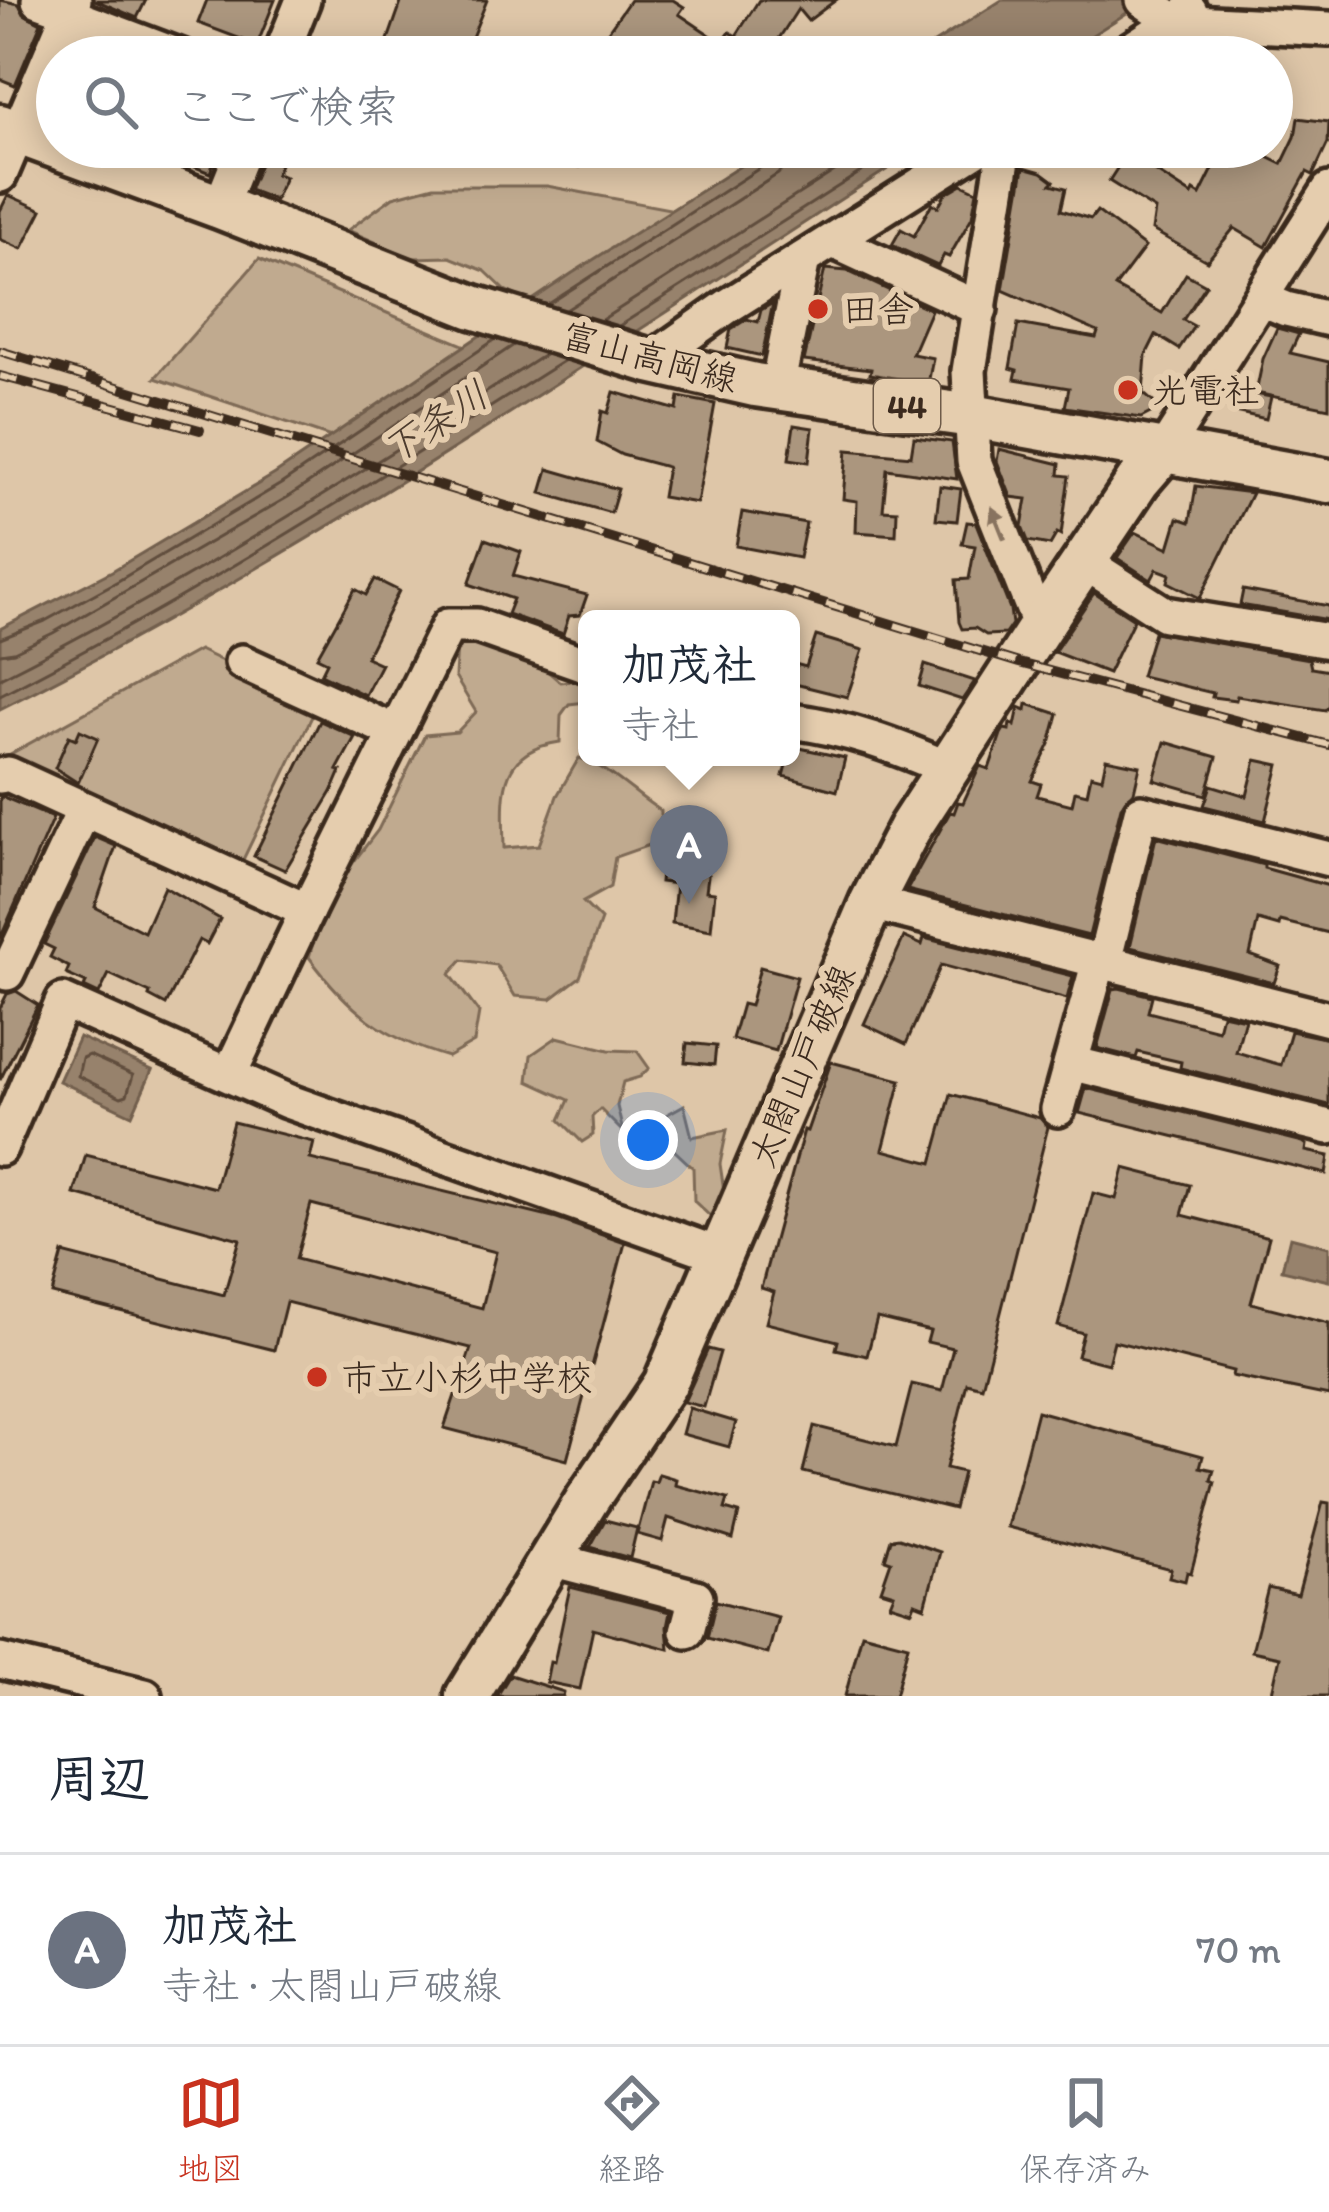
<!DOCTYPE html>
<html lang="ja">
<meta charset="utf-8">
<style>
:root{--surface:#fff;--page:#f2f2f3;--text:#1f2937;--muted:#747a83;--line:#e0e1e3;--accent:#c8321e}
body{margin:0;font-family:Itim,"Klee One",sans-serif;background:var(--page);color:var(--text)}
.you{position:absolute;left:648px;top:1140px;width:42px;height:42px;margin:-30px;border:9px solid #fff;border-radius:50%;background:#1a73e8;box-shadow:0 0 0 18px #1a73e833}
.badge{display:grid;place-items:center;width:78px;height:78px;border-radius:50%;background:var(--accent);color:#fff;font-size:39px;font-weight:700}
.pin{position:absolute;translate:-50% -99px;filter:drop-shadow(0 3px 6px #0008)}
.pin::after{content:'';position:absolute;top:63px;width:42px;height:36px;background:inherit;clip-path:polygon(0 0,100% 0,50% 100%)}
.popup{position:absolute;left:578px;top:610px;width:222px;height:156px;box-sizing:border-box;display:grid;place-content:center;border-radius:18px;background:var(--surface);filter:drop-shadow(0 3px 9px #0005);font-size:39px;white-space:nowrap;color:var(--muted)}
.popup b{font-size:45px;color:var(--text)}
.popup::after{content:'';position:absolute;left:50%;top:100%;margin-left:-24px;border:24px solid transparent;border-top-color:var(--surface)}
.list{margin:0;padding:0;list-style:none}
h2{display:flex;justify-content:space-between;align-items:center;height:156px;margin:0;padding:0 48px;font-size:51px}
h2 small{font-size:39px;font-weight:400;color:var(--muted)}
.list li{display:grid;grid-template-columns:78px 1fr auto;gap:36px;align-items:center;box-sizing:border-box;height:192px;padding:0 48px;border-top:3px solid var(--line)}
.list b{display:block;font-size:45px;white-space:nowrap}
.list p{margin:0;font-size:39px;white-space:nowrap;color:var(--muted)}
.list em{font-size:39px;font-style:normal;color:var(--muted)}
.icon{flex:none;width:66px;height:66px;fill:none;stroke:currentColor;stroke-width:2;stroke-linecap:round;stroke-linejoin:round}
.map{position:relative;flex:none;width:1329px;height:1696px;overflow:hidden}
.search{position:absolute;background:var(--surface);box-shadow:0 6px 30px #0003;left:36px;right:36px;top:36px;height:132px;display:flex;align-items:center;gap:30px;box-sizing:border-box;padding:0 42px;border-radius:66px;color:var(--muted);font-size:45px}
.sheet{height:348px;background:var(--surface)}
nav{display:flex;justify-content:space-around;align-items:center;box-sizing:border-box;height:168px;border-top:3px solid var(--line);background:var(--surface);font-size:33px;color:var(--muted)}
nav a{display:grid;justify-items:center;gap:6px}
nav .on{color:var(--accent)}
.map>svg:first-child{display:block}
.green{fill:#c0aa8f;stroke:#7e6a56;stroke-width:3}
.water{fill:#97826c;stroke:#725f4d;stroke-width:3}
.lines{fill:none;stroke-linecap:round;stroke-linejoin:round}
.shore{stroke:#604d3d;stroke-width:3}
.building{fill:#ab967e;stroke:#3b2a1e;stroke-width:3;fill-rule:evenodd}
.minor-casing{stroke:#3b2a1e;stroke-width:42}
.major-casing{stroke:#3b2a1e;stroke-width:51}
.minor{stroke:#e5cdae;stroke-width:33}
.major{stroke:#e5cdae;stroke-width:42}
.rail-casing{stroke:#3b2a1e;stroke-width:10}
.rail{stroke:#e5cdae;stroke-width:6;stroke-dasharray:18;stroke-linecap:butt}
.oneway{fill:#88735f}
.poi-dot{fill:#c8321e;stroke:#e5cdae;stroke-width:4.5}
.labels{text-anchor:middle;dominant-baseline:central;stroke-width:12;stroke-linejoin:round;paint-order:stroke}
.shield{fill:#e5cdae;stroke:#6e5b49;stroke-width:3}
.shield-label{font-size:33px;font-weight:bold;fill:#3b2a1e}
.poi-label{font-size:36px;fill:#3b2a1e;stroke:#e5cdae;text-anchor:start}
.street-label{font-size:36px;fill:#3b2a1e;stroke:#e5cdae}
.water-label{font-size:39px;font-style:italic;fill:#4d3c2e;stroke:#e5cdae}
</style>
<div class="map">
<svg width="1329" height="1696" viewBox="0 0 1329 1696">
<rect width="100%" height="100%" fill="#dec6a8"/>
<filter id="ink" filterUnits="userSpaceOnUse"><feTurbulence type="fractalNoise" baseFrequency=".00833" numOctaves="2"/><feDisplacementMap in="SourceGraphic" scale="24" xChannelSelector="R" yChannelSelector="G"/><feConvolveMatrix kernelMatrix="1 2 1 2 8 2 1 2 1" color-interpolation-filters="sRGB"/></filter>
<g filter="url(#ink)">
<g class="green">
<polygon points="505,147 597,147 580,167"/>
<polygon points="434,186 547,186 675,210 532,303 505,290 485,271 450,257 412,258 348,230 393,197"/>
<polygon points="259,259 487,355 346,442 155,378"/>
<path d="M480 634 528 654 560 682 587 679V702L569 704 561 715 560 742C496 751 503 796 504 848L539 845 557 796 579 758C608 766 634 794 661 811V841L615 857 610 887 583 902 601 920 580 977 551 999 515 996 496 965 462 960 450 974 479 1013 474 1042 448 1057C384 1039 348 1010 309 957L326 898 378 830 425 735 457 732 476 712 455 677 457 645Z"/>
<polygon points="199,650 317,706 239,868 5,757"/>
<polygon points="557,1037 609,1050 637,1051 649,1068 640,1077 623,1082 617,1106 623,1132 600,1109 592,1117 593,1135 582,1142 560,1120 569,1100 528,1081 531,1055"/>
<polygon points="684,1105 692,1137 727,1130 720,1164 724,1191 710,1216 694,1201 693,1168 675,1151 655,1121"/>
</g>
<g class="water">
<polygon points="1002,0 1147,0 1058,57 912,57"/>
<path d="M770 147H922C620 340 321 547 0 709V629L112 571 275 474 571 274Z"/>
<polygon points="79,1037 152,1070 132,1115 59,1081"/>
<polygon points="1290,1237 1329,1247 1329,1281 1282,1270"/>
</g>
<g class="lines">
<g class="shore">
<polyline points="547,305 769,162 775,147"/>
<polyline points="566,310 778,174 787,163 790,147"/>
<polyline points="600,321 872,147"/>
<polyline points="619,326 900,147"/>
<polyline points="0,639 45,621 118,581 281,484 496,339"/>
<polyline points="0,654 14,652 53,633 288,497 514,345"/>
<path d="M0 678C189 583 368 468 546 354"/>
<path d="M0 695C195 596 380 477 565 360"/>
<polygon points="89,1055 133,1075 127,1095 121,1097 78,1076 82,1058"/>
</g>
</g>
<g class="building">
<polygon points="0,0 19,4 24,14 41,23 15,85 0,79"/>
<polygon points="95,0 146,0 137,18"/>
<polygon points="207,0 275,0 257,45 198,23"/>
<polygon points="402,0 487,0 464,57 382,57"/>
<polygon points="630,0 673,0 684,7 679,14 722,43 730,32 736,36 759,0 836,0 808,21 798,9 767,57 599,57 605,48 599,44"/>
<polygon points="1202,43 1239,45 1238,57 1201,57"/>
<polygon points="1298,118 1329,122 1328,143 1313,175 1307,172 1266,247 1234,228 1207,261 1152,230 1155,210 1109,181 1127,153 1192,195 1194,191 1200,195 1224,147 1247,147 1282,164 1295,137"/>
<polygon points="145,147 219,147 210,173"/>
<polygon points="263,157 280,164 276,174 285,177 275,200 249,190"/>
<polygon points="1024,167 1042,172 1054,181 1051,184 1066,188 1061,210 1091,219 1097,211 1145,247 1115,287 1162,313 1186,274 1206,285 1183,320 1194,326 1179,349 1156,335 1146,355 1143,393 1160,408 1141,418 1065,407 1069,388 1015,379 1017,370 1010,368 1018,324 1096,338 1098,332 1003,290"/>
<polygon points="962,184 977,191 972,217 949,257 944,255 938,266 892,245 901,229 914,236 932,203 938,207 945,194"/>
<polygon points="8,195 42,210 22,249 0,239 0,211"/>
<polygon points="825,269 847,271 931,310 912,354 933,358 928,384 870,374 871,369 804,361"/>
<polygon points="773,303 762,356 727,348 731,329 747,319 758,322 761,310"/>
<polygon points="1277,328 1299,334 1290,353 1329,362 1329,408 1256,393 1263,359"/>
<polygon points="1239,391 1271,397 1266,419 1235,412"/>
<polygon points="614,392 677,410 679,397 715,404 697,503 662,497 667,467 622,455 597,442 602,411 608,413"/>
<polygon points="794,425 813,428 809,462 789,459"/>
<polygon points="914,437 952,442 957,479 887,469 883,510 897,511 896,535 856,532 857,501 843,499 847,450 911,456"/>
<polygon points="999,449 1060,464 1059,475 1069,476 1061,535 1057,533 1050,545 1028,541 1022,526 1027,499 1011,497 997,461"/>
<polygon points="548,469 618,489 611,513 541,493"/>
<polygon points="940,486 961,489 957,521 936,519"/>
<polygon points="1196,486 1252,493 1200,598 1168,582 1170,574 1157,569 1151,580 1117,558 1135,532 1169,548 1178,518 1190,522"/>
<polygon points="742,512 806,523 799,558 736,546"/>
<polygon points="967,522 976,523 1010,609 1012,624 1005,634 986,635 975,628 962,629 959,622 956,580 969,579 975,546 962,544"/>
<polygon points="485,539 521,552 513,576 587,595 580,615 569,616 563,634 507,614 513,599 469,584"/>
<polygon points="375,579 399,591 366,657 381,664 365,695 321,674 327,662 317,657 355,589 366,595"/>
<polygon points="1243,590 1329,606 1329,620 1240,605"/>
<polygon points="1094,593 1134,619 1108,673 1054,652"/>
<polygon points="1154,632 1309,659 1311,668 1329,671 1329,705 1325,710 1237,696 1236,700 1212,697 1213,693 1141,676"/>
<polygon points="816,636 863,650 847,697 791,683 791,663 806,667"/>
<polygon points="925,665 975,681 962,700 919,686"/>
<polygon points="1027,704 1058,714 1050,744 1032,781 1041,784 1037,796 1072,805 1075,791 1087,794 1091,775 1102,778 1106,759 1140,766 1134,792 1121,807 1089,936 907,890 950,812 954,813 958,802 963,803 980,766 989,769 1001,734 1004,729 1009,730 1010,723 1015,726 1019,707 1026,710"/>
<polygon points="320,721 355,737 337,770 341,771 332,792 285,870 254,856"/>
<polygon points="80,730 98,738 78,783 55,768 69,736 76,739"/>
<polygon points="1165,742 1217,757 1206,795 1154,780"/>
<polygon points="791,746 845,758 837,791 783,776"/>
<polygon points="1256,760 1279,765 1265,821 1204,806 1211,785 1247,796"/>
<polygon points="1,796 53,818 0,939 0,799"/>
<polygon points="690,835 713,838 706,891 715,892 711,930 672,923 676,884 660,882 662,863 687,866"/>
<polygon points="95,837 116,846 95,907 144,932 164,887 220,919 207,944 199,940 166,1005 149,996 150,993 109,974 99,994 84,987 86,983 66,974 69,967 50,957 54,949 44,944"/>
<polygon points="1156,837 1264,865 1264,868 1329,886 1329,933 1280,921 1279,926 1258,920 1250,955 1280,966 1274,983 1130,947"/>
<polygon points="904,937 922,945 924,938 1073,976 1067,999 941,965 906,1044 864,1024"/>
<polygon points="760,967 797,977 776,1051 732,1039 742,1004 750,1006"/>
<polygon points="1119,988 1152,996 1148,1012 1218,1030 1222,1014 1245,1019 1236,1052 1281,1065 1291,1031 1329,1039 1329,1105 1180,1068 1181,1062 1138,1052 1136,1058 1097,1048 1113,989"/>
<polygon points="16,991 38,1005 0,1080 0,1008 7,994"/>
<polygon points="687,1043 716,1046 714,1065 685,1062"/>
<polygon points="831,1062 901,1080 883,1150 932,1163 951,1094 1040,1118 1048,1127 982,1387 967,1383 946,1468 963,1472 954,1509 803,1472 814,1426 896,1447 912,1384 942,1391 953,1348 927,1342 930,1331 877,1318 867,1356 836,1349 838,1341 766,1323 774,1292 761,1288 804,1130 807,1131"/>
<polygon points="1086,1088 1303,1142 1307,1145 1306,1151 1329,1156 1326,1174 1079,1113"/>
<path d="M233 1122 314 1142 310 1159 557 1219 625 1243 567 1460 444 1428 471 1348 286 1302 274 1350 52 1294 63 1253 224 1295 240 1239 74 1194 86 1155 215 1188ZM311 1204 496 1252 482 1308 296 1259Z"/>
<polygon points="1124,1168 1190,1185 1182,1215 1269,1237 1251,1303 1329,1323 1329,1396 1232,1376 1233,1371 1114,1341 1108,1364 1077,1356 1083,1333 1058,1326 1093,1193 1116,1199"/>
<polygon points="708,1349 720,1352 704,1407 684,1402"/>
<polygon points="689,1408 736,1422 729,1447 682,1434"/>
<polygon points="1037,1411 1203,1456 1200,1467 1214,1470 1211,1480 1215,1482 1191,1573 1187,1572 1185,1581 1169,1577 1171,1569 1007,1527"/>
<polygon points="659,1474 676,1479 675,1485 728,1499 725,1509 739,1513 733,1539 668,1518 662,1541 637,1534 651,1481 656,1482"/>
<polygon points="1323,1502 1329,1503 1329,1696 1288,1696 1272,1692 1280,1657 1252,1651 1268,1588 1298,1595"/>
<polygon points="605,1520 637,1528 630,1558 590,1547"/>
<polygon points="899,1538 940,1552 925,1607 915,1603 912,1611 890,1604 894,1594 881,1590 891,1561 885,1559 891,1539"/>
<polygon points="570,1587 670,1612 667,1627 669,1649 593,1629 580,1689 546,1682 550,1662 554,1663"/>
<polygon points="716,1601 778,1617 768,1654 707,1638"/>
<polygon points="862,1633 908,1645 895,1696 845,1696"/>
<polygon points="510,1675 564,1692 563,1696 497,1696"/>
</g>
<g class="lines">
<g class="minor-casing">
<g id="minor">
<polyline points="39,0 69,11"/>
<polyline points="1143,0 1174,21 1329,29"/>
<polyline points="67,14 181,57"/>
<polyline points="280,57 303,0"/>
<polyline points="1119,57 1190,11"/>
<polyline points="1005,147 969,371 974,461 1040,627"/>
<polyline points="0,175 74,0"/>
<polyline points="220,207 244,147"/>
<polyline points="833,241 980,309"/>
<polyline points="1262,299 1286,309 1329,319"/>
<polyline points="650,361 728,306 980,147"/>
<polyline points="777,388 803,259"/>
<polyline points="1163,452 1329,190"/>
<polyline points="1084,562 1165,614 1329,641"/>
<polyline points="242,662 395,732"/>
<path d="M791 721C848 728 896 746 949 769"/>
<polyline points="0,776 8,774 307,911 448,626 477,626 587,665"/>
<polyline points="871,903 1329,1019"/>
<polyline points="1104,962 1141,812 1329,859"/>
<polyline points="7,973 84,810"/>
<polyline points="1071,1063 1329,1127"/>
<polyline points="230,1073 307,911"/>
<polyline points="1058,1109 1099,961"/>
<polyline points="0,1148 63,1001 287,1101 721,1255"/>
<polyline points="551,1559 696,1597 687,1631"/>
<polyline points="0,1661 145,1696"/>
</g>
</g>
<g class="major-casing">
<g id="major">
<polyline points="0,126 220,207 473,307 650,361 755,385 972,416 1329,481"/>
<polyline points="467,1696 587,1500 665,1384 871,903 909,829 1040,627 1138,481 1163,452"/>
</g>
</g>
<use href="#minor" class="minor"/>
<use href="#major" class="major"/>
<g class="rail-casing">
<g id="rail">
<polyline points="0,351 1019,663 1329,745"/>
<polyline points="0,376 200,430"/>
</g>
</g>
<use href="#rail" class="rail"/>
</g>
<defs><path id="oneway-solid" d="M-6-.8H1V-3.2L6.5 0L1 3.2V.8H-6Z" transform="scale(3)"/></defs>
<use class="oneway" href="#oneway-solid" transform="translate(998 523) rotate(-112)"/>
</g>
<g class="poi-dot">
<circle cx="818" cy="309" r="12"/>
<circle cx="1128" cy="390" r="12"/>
<circle cx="317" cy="1377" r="12"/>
</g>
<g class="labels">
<rect class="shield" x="874" y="379" width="66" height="54" rx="9"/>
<g class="shield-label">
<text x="907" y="406">44</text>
</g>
<g class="poi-label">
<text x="842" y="309">田舎</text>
<text x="1152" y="390">光電社</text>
<text x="341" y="1377">市立小杉中学校</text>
</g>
<g class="street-label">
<text transform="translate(650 357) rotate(15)">富山高岡線</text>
<text transform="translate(802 1066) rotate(-67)">太閤山戸破線</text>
</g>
<g class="water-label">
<text transform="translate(435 422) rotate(-33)">下条川</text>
</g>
</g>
</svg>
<div class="you"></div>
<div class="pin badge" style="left:689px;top:904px;background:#6b7280">A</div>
<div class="popup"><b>加茂社</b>寺社</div>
<div class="search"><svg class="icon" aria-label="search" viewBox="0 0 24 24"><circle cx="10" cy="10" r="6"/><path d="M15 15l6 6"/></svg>ここで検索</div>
</div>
<section class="sheet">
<h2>周辺<small></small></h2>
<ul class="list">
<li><span class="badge" style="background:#6b7280">A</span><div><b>加茂社</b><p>寺社 · 太閤山戸破線</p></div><em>70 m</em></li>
</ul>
</section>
<nav>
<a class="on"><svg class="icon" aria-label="map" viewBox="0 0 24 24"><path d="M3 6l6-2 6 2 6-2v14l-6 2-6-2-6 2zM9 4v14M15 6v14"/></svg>地図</a>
<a><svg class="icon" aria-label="directions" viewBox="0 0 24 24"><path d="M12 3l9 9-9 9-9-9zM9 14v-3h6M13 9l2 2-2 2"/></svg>経路</a>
<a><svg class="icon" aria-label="saved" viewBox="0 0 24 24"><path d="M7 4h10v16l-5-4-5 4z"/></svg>保存済み</a>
</nav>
